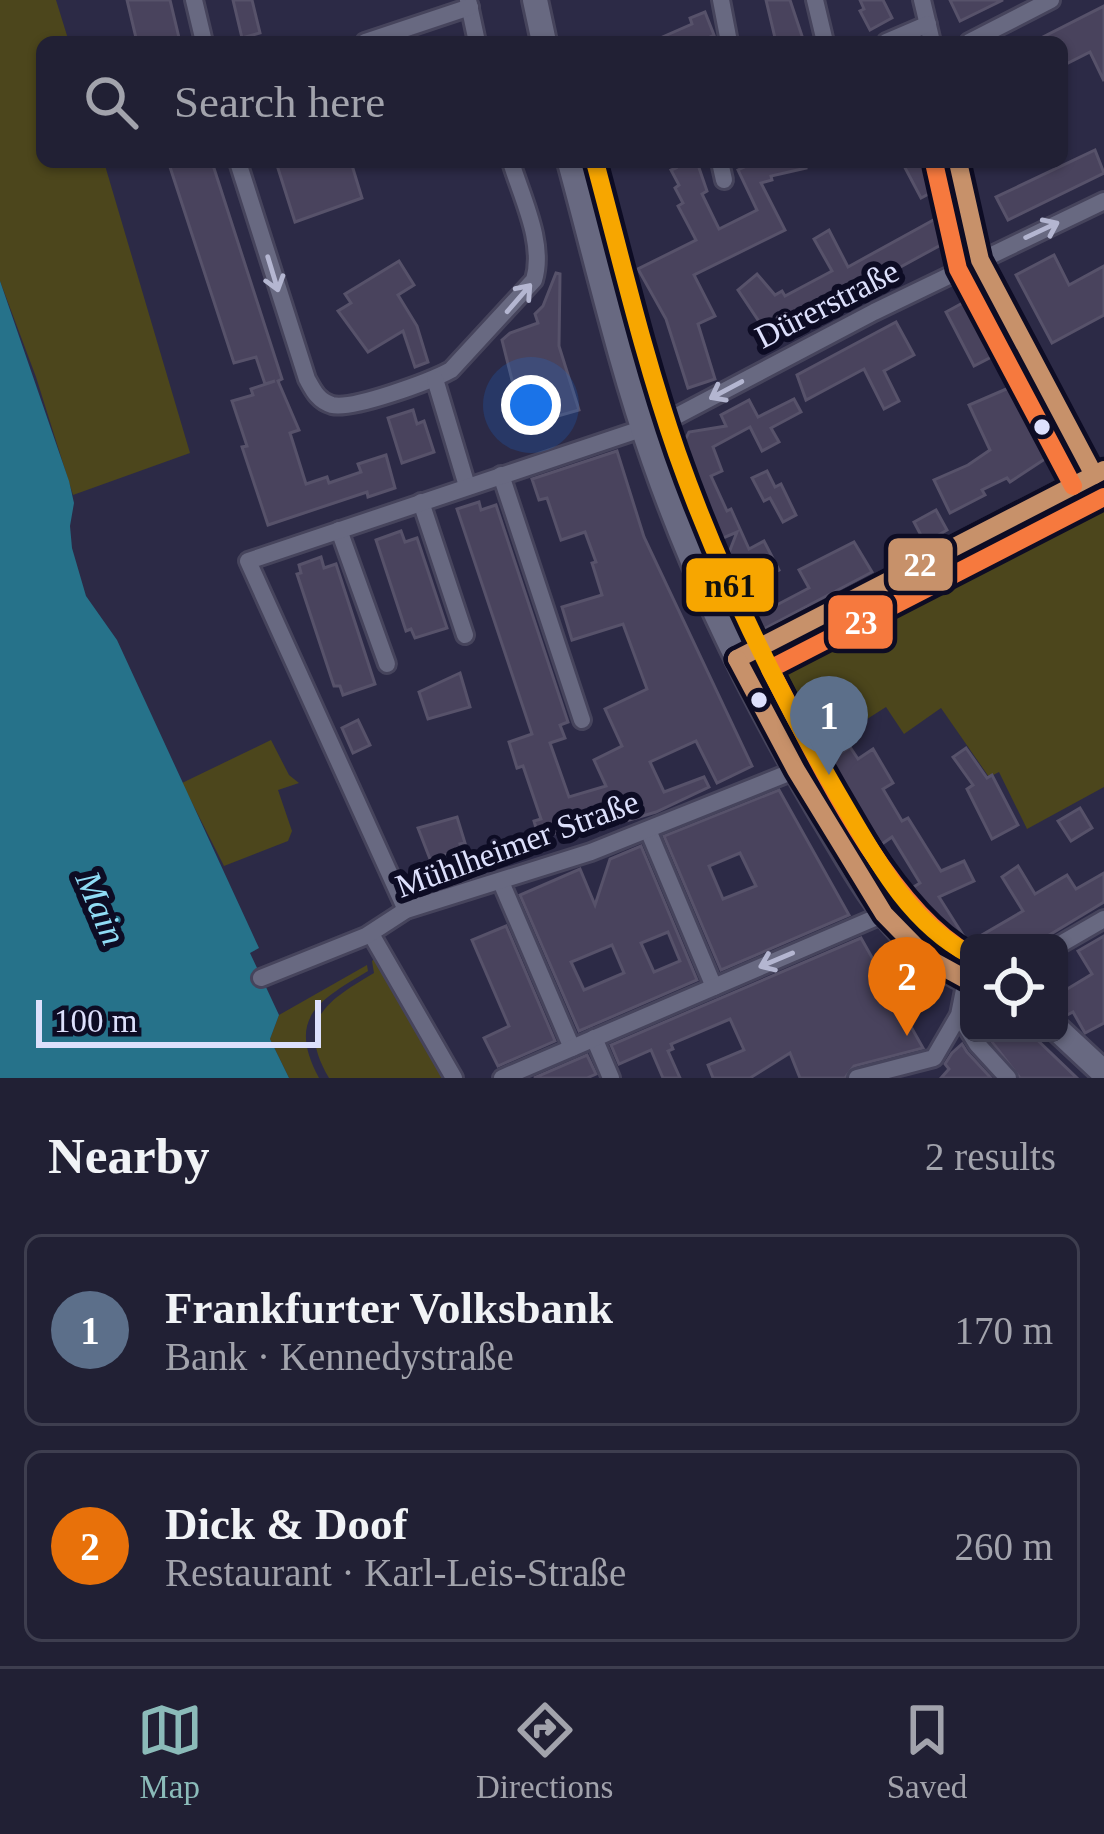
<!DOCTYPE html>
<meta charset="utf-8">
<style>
:root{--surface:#212034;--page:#2d2d40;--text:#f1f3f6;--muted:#a2a3ac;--line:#3e3e4f;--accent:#8bbbb9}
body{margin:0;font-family:Georgia,serif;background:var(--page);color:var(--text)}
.controls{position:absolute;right:36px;bottom:36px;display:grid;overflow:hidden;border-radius:18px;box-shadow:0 3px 9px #0004}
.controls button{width:108px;height:108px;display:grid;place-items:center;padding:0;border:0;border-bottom:3px solid var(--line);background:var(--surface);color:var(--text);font:60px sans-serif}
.scale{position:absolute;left:36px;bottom:30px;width:285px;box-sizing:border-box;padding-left:12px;border:6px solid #dde0fc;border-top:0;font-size:33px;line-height:42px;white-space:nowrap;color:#dde0fc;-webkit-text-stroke:9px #0d0c24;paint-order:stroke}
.you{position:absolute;left:531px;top:405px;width:42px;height:42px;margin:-30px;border:9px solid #fff;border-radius:50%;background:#1a73e8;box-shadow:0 0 0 18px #1a73e833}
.badge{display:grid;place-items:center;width:78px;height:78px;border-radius:50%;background:var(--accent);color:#fff;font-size:39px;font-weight:700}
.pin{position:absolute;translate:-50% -99px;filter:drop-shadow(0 3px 6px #0008)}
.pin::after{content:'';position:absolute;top:63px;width:42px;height:36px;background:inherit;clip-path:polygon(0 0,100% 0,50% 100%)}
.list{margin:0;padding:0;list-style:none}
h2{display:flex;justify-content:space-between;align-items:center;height:156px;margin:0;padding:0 48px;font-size:51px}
h2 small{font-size:39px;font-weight:400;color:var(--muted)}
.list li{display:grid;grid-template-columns:78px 1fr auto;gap:36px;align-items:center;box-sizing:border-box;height:192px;margin:0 24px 24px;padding:0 24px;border:3px solid var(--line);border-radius:18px}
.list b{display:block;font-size:45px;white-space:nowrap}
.list p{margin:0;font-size:39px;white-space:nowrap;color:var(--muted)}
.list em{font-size:39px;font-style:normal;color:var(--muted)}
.icon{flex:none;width:66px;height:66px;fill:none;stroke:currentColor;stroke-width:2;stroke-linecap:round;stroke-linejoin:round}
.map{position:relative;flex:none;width:1104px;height:1078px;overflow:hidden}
.search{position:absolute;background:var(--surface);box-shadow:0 3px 9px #0004;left:36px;right:36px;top:36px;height:132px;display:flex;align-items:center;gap:30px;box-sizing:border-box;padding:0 42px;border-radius:18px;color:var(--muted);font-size:45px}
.sheet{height:588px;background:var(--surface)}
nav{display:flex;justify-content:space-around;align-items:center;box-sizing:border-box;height:168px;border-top:3px solid var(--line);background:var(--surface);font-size:33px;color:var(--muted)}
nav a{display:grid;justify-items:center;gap:6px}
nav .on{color:var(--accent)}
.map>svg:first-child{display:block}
.green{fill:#4c461c}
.water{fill:#26728a}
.building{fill:#49435d;stroke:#57526a;stroke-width:3;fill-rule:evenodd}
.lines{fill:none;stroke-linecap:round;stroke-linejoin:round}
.minor-casing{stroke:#46445c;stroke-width:22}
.tertiary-casing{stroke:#46445c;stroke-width:27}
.secondary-casing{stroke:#46445c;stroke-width:30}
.minor{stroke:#686981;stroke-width:16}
.tertiary{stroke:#686981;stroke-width:21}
.secondary{stroke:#686981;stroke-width:24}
.bus-1-casing{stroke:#0d0c24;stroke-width:27}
.bus-2-casing{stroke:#0d0c24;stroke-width:27}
.bus-3-casing{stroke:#0d0c24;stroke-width:27}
.bus-1{stroke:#c7916a;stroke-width:18}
.bus-2{stroke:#f6793e;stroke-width:18}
.bus-3{stroke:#f7a600;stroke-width:18}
.oneway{stroke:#b4b6d1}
.bus-dot{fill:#dde0fc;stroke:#0d0c24;stroke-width:4.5}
.labels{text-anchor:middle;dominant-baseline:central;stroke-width:12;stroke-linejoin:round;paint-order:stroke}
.street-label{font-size:33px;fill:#dde0fc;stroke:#0d0c24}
.water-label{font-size:36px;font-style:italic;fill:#90dcf5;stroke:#0d0c24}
.line-badge{stroke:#0d0c24;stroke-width:4.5}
.badge-label{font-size:33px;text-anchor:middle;font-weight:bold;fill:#fff}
.pale-badge-label{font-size:33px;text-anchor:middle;font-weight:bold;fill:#111}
</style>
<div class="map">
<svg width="1104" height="1078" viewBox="0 0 1104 1078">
<rect width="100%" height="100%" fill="#2c2a46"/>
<g class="green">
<polygon points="0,0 56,0 69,42 42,42 42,162 104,162 190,453 73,495 36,377 0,281"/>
<polygon points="1104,487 1104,787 1027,829 999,772 989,777 941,708 904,734 886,707 809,756 767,675 781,659 1063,506 1065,509 1074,504 1081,515 1102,504 1096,491"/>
<polygon points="271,740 289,775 299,783 278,790 292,831 288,841 224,866 182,783"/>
<path d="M378 955 448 1078H329C295 1020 327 1001 374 973L372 961Z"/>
<path d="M367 965 368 971C320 1000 286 1017 319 1078H289L270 1039 279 1015Z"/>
</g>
<polygon class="water" points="0,281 69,481 74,503 70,526 72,548 86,596 117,640 259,948 250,953 279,1015 270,1039 289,1078 0,1078"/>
<g class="building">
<polygon points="127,0 170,0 180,42 137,42"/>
<polygon points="233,0 252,0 260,33 242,38"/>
<polygon points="766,0 790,0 804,42 776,42"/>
<polygon points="860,0 883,0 892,18 870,30 860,11 864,9"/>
<polygon points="950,0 1003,0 960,21"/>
<polygon points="1104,6 1104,81 1090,52 1062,66 1062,42 1033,42"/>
<polygon points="705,12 714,35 710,37 712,42 651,42 692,24 690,18"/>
<polygon points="1095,150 1104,173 1008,220 996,197"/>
<polygon points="182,162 212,162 282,379 278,381 299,430 290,433 306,484 327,477 329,483 361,472 358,464 386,455 395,488 368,497 367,492 268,525 242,447 247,446 232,401 253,395 251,389 275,381 265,384 256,357 234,363 170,167"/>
<polygon points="276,162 351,162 362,198 295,222"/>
<polygon points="673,162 697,162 707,191 702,194 719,229 757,210 738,170 755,162 805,162 806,168 771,176 772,180 761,183 785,230 694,275 715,316 698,324 715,379 688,388 666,319 638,269 696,240 678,206 683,203 675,188 679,185 671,170 676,168"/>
<polygon points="902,162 927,162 938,189 921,198"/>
<polygon points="937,218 948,241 853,293 856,298 801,328 798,322 770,338 738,290 757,274 775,295 782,291 785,296 832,271 814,239 829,230 848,267"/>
<polygon points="1054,255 1069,285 1104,266 1104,315 1052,343 1016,275"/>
<polygon points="399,261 414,285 398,295 417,326 428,362 415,367 403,331 368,352 338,311 351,303 345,294"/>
<polygon points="556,273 560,274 559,346 579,410 537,422 524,380 513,384 502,340 510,333 538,323 535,314 543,306"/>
<polygon points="968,300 997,354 974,366 946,312"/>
<polygon points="896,322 914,355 884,371 899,401 884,409 864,369 806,400 797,375"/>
<polygon points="1018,384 1054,453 1010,482 1007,478 982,490 985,495 950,513 934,480 968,465 990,450 969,405"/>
<polygon points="794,399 801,412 771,428 779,442 762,451 750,427 713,447 722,471 711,476 727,511 731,509 749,549 764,541 779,570 756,582 769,609 809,588 799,570 854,542 872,572 756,633 725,563 737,532 716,541 680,450 689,432 726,426 721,415 749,400 758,417"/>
<polygon points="413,410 417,424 424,421 434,452 402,463 388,418"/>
<polygon points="617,451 644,537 752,766 717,783 696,741 650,762 664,792 704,777 709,787 656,812 616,824 608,805 575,815 578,826 539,838 534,821 541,819 523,766 517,768 509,742 532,734 457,509 479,502 481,510 496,505 568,722 560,725 565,738 550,743 569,797 606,786 594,760 622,746 605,709 647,689 623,624 572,640 562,607 602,595 592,563 596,562 585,532 561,540 547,498 539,500 532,479"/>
<polygon points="767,471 775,487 781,484 796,515 783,522 770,498 764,501 752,478"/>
<polygon points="936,510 947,530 925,543 914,522"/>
<polygon points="401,531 405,542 417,538 447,628 415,638 411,629 406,631 376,540"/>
<polygon points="321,557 324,568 336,564 375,684 343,695 340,686 334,686 297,574 301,573 299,565"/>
<polygon points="460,673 470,707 428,719 419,692"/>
<polygon points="358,720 370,745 353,753 342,728"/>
<polygon points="850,747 858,759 873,749 893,783 883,789 902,821 908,818 941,871 964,861 974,881 939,897 968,943 1023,911 1002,877 1018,866 1035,894 1067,875 1076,889 1104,873 1104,902 1036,943 968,943 969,958 938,941 907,891 920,883 892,837 879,846 844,790 832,792 817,768"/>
<polygon points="966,748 987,778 992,775 1018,825 992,839 967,789 973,785 953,757"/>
<path d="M779 790 849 915 721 970 664 836ZM740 853 756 886 723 899 709 866Z"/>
<polygon points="1080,808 1092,828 1071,841 1058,821"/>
<polygon points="457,817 465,843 460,844 462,850 430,859 418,828"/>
<path d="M641 846 697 980 579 1031 520 895 580 869 595 905 610 859ZM668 932 680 961 654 972 641 943ZM612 945 624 973 584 990 571 962Z"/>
<polygon points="506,926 555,1041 498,1066 484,1038 509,1026 472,940"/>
<polygon points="1104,936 1104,1023 1085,1033 1073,1012 1065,1016 1059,1005 1059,994 1092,974 1078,951"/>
<polygon points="861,938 923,1048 854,1066 845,1078 800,1078 790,1053 750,1078 713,1078 708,1065 744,1050 730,1019 671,1044 673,1049 668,1051 680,1078 663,1078 651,1050 619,1064 611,1045"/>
<polygon points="985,1033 1030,1033 1077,1078 1020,1078"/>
<polygon points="962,1044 967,1052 991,1078 941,1078 949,1069 945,1064 952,1053"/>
<polygon points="587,1055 596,1074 587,1078 534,1078"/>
</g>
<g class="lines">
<g class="minor-casing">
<g id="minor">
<polyline points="194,0 204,42"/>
<polyline points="468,0 477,42"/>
<polyline points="721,0 729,42"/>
<polyline points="815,0 825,42"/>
<polyline points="922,0 932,42"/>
<polyline points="365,42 470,7"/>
<polyline points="886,42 928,24"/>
<polyline points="969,42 1051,0"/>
<path d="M238 162 307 379C313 390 318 401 332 405 353 410 431 381 451 370L534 280C545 243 522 198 511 162"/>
<polyline points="720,162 724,180"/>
<polyline points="958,162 980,260 1094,475"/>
<polyline points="435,379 467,486"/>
<polyline points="501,475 582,720"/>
<polyline points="421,502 465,635"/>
<polyline points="339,530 387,664"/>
<polyline points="648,830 714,987"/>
<polyline points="501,882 572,1048"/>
<polyline points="406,910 248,561 671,419 874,312 1104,201"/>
<polyline points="371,934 454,1078"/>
<polyline points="1059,945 1104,919"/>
<polyline points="261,978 366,936 406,910 591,852 796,770"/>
<polyline points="959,1015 977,1044 1008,1078"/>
<polyline points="594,1038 611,1078"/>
<polyline points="502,1078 884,914"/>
<polyline points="857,1078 934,1058 959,1015 966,980"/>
</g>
</g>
<g class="tertiary-casing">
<polyline id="tertiary" points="737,659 1104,470"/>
</g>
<g class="secondary-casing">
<g id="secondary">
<polyline points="535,0 544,42"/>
<path d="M570 162C597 261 620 363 654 460 697 584 755 701 822 814 862 880 895 949 969 981"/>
<polyline points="1059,1031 1104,1073"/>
</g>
</g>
<use href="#minor" class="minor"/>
<use href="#tertiary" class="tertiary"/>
<use href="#secondary" class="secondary"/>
<g class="bus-1-casing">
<g id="bus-1">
<polyline points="958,162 980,260 1094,475"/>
<polyline points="737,659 1104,470"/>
<polyline points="737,659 796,770 884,914 927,958 969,981"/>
</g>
</g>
<g class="bus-2-casing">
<g id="bus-2">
<polyline points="935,167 958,269 1073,486"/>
<path d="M969 954C886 908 815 754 770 669L1104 497"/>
</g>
</g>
<g class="bus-3-casing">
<path id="bus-3" d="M595 162C621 259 644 358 677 453 719 572 774 684 837 793 872 852 906 921 969 954"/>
</g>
<use href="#bus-1" class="bus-1"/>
<use href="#bus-2" class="bus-2"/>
<use href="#bus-3" class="bus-3"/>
</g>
<defs><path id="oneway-shaft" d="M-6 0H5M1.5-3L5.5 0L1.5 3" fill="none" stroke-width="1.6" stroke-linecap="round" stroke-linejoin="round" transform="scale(3)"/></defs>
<g class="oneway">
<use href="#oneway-shaft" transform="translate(1042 230) rotate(-25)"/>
<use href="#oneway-shaft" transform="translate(273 274) rotate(73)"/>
<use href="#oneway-shaft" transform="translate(519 298) rotate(-49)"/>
<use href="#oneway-shaft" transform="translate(726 390) rotate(152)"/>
<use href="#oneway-shaft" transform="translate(776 960) rotate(157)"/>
</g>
<g class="bus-dot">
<circle cx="1042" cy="427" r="10"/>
<circle cx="759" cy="700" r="10"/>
</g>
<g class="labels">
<g class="street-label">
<text transform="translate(827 304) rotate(-27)">Dürerstraße</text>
<text transform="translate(517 844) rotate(-20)">Mühlheimer Straße</text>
</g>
<g class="water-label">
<text transform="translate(101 908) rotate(67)">Main</text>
</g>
</g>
<g class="line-badge">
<rect x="886" y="536" width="69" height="57" rx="12" fill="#c7916a"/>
<rect x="684" y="556" width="92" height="58" rx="12" fill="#f7a600"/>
<rect x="826" y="593" width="69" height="58" rx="12" fill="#f6793e"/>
</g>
<g class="badge-label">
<text x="920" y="576">22</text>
<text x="861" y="634">23</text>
</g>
<g class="pale-badge-label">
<text x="730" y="597">n61</text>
</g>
</svg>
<div class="controls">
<button><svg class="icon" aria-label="locate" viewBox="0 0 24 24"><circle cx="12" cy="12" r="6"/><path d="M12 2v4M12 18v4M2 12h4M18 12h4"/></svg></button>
</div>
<div class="scale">100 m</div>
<div class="you"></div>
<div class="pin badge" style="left:829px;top:775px;background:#5c6f8a">1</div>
<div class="pin badge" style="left:907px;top:1036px;background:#e8710a">2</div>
<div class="search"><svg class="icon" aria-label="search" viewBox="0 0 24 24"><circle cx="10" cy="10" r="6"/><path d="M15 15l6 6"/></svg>Search here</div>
</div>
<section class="sheet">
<h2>Nearby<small>2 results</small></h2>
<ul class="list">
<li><span class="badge" style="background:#5c6f8a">1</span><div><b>Frankfurter Volksbank</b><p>Bank · Kennedystraße</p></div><em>170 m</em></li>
<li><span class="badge" style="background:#e8710a">2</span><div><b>Dick &amp; Doof</b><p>Restaurant · Karl-Leis-Straße</p></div><em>260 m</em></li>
</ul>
</section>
<nav>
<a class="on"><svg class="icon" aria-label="map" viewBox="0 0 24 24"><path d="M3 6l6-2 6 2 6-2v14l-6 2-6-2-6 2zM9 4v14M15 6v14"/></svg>Map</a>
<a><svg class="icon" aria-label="directions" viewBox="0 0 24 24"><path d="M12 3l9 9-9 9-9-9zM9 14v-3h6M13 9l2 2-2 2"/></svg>Directions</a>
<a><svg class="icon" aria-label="saved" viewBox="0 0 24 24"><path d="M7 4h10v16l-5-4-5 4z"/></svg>Saved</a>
</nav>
